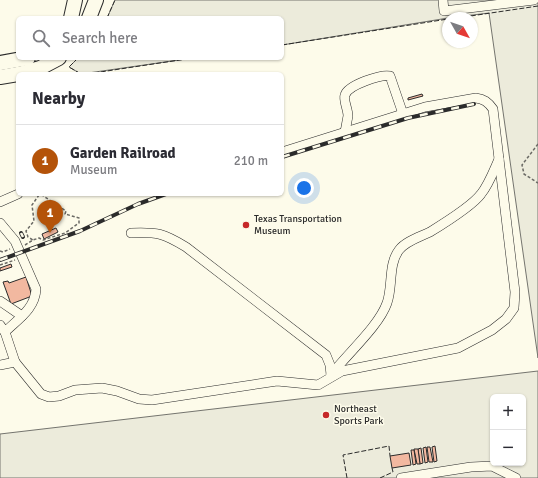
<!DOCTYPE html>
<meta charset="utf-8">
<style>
:root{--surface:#fff;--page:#f7f7f7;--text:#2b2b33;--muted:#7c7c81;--line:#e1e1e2;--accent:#b45309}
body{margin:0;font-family:Signika,sans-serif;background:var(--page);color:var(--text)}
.controls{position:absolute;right:12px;bottom:12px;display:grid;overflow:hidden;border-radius:6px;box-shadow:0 1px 3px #0004}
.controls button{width:36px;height:36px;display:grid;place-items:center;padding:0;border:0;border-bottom:1px solid var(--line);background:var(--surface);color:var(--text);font:20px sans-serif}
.compass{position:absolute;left:442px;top:12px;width:36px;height:36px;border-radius:50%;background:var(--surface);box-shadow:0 1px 3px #0004;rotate:130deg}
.you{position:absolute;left:304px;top:188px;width:14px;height:14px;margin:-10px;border:3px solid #fff;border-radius:50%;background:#1a73e8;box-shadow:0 0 0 6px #1a73e833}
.badge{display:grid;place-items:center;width:26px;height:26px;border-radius:50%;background:var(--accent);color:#fff;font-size:13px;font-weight:700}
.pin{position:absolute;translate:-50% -33px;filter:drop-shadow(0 1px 2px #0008)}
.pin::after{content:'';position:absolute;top:21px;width:14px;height:12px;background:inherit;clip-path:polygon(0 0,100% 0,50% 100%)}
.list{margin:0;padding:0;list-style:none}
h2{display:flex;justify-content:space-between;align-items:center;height:52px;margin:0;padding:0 16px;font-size:17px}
h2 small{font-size:13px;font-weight:400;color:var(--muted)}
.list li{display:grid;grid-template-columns:26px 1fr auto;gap:12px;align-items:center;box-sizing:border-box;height:72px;padding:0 16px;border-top:1px solid var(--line)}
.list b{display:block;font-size:15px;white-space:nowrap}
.list p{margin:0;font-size:13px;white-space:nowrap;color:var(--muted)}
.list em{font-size:13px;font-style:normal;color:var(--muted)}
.icon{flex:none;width:22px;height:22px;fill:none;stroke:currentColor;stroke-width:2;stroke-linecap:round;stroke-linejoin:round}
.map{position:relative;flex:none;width:538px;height:478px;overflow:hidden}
.search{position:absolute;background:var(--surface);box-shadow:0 1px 3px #0004;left:16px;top:16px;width:268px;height:44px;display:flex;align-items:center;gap:10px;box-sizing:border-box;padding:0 14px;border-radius:6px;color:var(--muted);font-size:15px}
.panel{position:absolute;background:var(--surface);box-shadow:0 1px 3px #0004;left:16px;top:72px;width:268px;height:124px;border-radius:6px}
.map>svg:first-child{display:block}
.green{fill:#ecebdb;stroke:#74746e;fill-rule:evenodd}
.building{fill:#f2b8a0;stroke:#2b2b2b}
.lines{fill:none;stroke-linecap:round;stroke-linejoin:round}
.minor-casing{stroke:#2b2b2b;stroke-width:10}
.highway-casing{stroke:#2b2b2b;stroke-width:16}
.path{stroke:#6a6964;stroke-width:1.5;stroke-dasharray:3 2;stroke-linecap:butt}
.minor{stroke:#fdfbea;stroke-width:9}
.highway{stroke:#fdfbea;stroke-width:14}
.rail-casing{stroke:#2b2b2b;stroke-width:4}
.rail{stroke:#fdfbea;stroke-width:2.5;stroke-dasharray:8;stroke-linecap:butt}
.fence{stroke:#2b2b2b;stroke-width:1;stroke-dasharray:5 2;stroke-linecap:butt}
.poi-dot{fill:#c62828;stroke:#fdfbea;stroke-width:1.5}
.labels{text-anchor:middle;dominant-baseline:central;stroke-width:3;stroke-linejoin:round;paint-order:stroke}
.poi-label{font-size:10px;fill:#2b2b2b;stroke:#fdfbea;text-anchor:start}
</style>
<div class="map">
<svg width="538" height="478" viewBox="0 0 538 478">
<rect width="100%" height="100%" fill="#fdfbea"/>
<g class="green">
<polygon points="115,0 538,0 538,358 489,13 448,18 282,45 282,18 107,18"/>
<polygon points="78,58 193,58 81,74 69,67"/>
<path d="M538 371V478H0V434ZM493 397H523V463H493Z"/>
</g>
<g class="building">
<polygon points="422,94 423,96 408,100 408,98"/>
<polygon points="56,228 58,232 44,239 42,234"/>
<polygon points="11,264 12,267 0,271 0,268"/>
<polygon points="26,277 32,296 11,304 3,282 8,281 9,283"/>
<polygon points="435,446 437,461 434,462 432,447"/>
<polygon points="426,447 428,462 425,463 423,448"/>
<polygon points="427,447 430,447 433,462 429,462"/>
<polygon points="421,448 423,463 420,464 418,449"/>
<polygon points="414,449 418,449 420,464 417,464"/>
<polygon points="411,450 414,450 416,464 413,465"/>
<polygon points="409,453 411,465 392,468 390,456"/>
</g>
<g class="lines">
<g class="minor-casing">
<g id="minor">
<polyline points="443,0 444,11 534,0"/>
<path d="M345 132C346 127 347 121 348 116 348 109 343 100 345 95 348 85 381 74 390 76L403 114"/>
<polyline points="0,202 18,194"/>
<path d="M0 223 15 241 36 289C35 309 18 319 5 332L0 325"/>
<path d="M131 233C158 232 163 233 186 247L326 355 330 365 331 375"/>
<polyline points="0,301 22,316"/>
<path d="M5 332 15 362 41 394 49 397 59 396 75 390 102 388 117 391 139 399 152 400 277 381 318 385 342 371 458 348 492 330 506 319 514 308 515 292 493 109C488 102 484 99 476 98L425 107 282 152"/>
<polyline points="0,365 15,362"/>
<path d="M331 375C347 354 379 326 387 303 393 287 388 264 399 250 406 241 420 237 430 232 443 224 473 205 481 194 489 184 494 170 499 159"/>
<polyline points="401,478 471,467 492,466 516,478"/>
</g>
</g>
<g class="highway-casing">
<g id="highway">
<polyline points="71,18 75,0"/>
<polyline points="89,18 96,0"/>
<polyline points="0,63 28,58"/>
<polyline points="19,74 40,68 59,58"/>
<polyline points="0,77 18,74"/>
</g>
</g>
<g class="path">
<polyline points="538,144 522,165 524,174 538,183"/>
<polyline points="25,245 33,240 39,238 43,240 65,233 79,223 79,218 65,214 66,211 42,195 39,195 32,205 34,221 26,231 28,237 33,240"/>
<polyline points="0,251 3,252 10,249"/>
<polyline points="0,265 15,260"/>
</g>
<use href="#minor" class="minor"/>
<use href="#highway" class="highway"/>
<g class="rail-casing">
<g id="rail">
<polyline points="282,157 408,118 474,104"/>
<polyline points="21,233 23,237"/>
<polyline points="0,260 80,231 138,204 166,194"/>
</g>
</g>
<use href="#rail" class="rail"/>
<g class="fence">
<polyline points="107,18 115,0"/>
<polyline points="457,18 538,6"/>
<polyline points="282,45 448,19"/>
<polyline points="78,58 69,67 81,74"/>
<polyline points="87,74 193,58"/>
<polyline points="347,478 343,455 389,446 390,456"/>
<polyline points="380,478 393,472 392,468"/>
</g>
</g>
<g class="poi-dot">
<circle cx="246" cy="225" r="4"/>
<circle cx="326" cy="415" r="4"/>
</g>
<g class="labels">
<g class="poi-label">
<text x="254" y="219">Texas Transportation<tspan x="254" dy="12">Museum</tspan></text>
<text x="334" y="409">Northeast<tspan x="334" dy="12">Sports Park</tspan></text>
</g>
</g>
</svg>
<div class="controls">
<button>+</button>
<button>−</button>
</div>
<svg class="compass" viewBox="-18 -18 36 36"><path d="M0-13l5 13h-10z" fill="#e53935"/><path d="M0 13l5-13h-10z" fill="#7c7c81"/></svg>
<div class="you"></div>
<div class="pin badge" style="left:50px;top:233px">1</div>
<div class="search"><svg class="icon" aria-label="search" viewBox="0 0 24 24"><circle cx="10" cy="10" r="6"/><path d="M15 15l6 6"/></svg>Search here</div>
<section class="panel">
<h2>Nearby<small></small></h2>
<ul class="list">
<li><span class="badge">1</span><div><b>Garden Railroad</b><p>Museum</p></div><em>210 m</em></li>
</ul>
</section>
</div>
